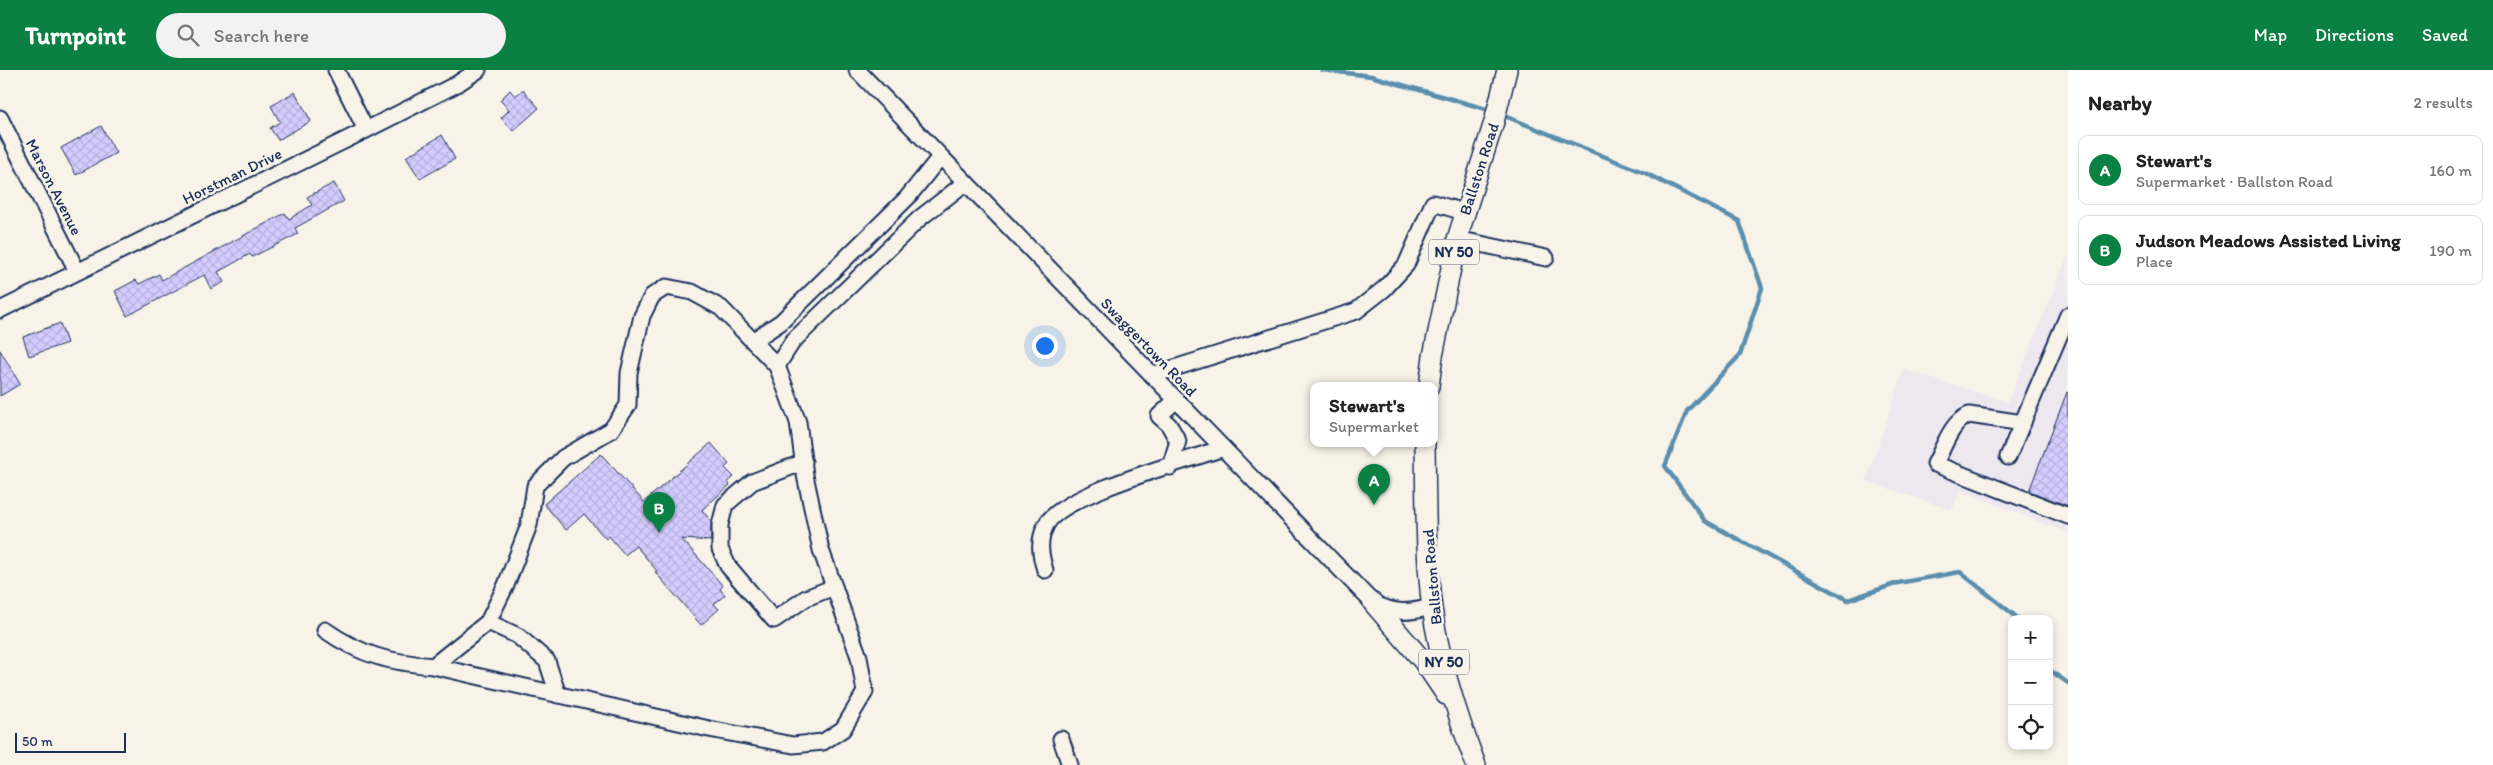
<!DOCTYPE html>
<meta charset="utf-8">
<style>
:root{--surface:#fff;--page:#f2f2f2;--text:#222;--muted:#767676;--line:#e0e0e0;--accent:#0b8043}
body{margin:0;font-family:Itim,sans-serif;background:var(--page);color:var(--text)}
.controls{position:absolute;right:15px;bottom:15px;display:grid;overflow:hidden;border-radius:10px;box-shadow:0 2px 8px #0003}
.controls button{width:45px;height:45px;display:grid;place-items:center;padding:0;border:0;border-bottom:1px solid var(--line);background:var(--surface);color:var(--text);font:25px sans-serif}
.scale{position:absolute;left:15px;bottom:12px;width:111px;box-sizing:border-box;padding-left:5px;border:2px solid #1b2f5e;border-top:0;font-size:14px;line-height:18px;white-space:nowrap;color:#1b2f5e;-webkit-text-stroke:4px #f7f3e8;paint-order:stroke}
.you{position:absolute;left:1044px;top:275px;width:18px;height:18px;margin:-12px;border:4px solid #fff;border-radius:50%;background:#1a73e8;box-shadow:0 0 0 8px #1a73e833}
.badge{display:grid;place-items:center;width:32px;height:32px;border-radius:50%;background:var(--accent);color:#fff;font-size:16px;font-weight:700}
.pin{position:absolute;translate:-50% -41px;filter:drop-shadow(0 1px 2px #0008)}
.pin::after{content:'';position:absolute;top:26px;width:18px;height:15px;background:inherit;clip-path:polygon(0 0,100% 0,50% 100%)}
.popup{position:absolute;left:1310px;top:312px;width:128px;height:65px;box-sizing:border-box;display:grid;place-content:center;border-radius:10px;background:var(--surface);filter:drop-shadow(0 1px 4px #0005);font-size:16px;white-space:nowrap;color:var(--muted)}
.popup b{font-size:19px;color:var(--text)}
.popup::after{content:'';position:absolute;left:50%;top:100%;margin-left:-10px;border:10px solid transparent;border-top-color:var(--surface)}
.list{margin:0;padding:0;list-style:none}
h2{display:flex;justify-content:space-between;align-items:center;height:65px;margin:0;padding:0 20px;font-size:21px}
h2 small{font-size:16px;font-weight:400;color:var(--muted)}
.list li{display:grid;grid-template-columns:32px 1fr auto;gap:15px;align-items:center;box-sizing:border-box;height:70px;margin:0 10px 10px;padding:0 10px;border:1px solid var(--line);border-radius:10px}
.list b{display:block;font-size:19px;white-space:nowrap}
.list p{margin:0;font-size:16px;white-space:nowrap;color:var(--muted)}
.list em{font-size:16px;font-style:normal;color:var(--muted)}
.icon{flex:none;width:28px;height:28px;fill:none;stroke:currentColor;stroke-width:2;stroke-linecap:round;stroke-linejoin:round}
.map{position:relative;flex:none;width:2068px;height:695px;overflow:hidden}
header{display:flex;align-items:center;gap:30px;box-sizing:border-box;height:70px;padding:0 25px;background:var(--accent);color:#fff}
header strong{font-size:24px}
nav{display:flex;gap:28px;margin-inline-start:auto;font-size:18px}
.search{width:350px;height:45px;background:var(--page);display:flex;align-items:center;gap:12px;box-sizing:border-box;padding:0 18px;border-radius:28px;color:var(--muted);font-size:19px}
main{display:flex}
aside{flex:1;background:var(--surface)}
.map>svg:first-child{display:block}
.built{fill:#ede7ef}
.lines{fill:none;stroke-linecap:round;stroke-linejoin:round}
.stream{stroke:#5a8eae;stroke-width:4.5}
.building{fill:url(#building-cross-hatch);stroke:#1b2f5e}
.minor-casing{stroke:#1b2f5e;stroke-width:19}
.major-casing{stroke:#1b2f5e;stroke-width:22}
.minor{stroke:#f7f3e8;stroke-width:15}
.major{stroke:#f7f3e8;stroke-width:19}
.labels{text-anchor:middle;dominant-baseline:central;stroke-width:5;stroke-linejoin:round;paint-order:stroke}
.shield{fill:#f7f3e8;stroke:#5d6a87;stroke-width:1}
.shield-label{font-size:15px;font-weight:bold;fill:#1b2f5e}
.street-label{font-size:16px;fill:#1b2f5e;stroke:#f7f3e8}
</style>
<header>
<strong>Turnpoint</strong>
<div class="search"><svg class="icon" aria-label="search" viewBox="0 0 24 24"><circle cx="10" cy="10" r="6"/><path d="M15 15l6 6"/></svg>Search here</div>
<nav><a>Map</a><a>Directions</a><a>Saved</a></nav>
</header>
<main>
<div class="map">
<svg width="2068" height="695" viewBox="0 0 2068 695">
<defs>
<pattern id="building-cross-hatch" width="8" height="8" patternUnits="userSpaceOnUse" patternTransform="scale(1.25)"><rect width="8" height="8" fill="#d5ccfe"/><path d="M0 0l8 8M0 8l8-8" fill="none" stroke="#b6b0dc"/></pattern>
</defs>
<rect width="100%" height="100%" fill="#f7f3e8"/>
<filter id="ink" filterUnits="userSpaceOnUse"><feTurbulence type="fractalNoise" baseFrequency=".02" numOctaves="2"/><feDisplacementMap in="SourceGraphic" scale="10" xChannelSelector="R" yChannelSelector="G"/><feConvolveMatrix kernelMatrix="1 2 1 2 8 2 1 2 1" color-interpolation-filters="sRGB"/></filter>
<g filter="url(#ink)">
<polygon class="built" points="2068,186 2068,463 1960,420 1952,440 1866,411 1904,300 2008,332"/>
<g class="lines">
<g class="stream">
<polyline points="1322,0 1371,6 1493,41"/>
<polyline points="1500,44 1645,103 1739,151 1762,218 1740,285 1687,341 1665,396 1705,451 1848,530 1898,513 1960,502 2019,549"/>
<polyline points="2049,598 2052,602 2068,613"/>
</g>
</g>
<g class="building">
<polygon points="510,20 515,26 523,20 539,38 513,61 501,48 509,40 500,30"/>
<polygon points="295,22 311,51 278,70 270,58 280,52 271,36"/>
<polygon points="101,56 116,83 76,105 61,78"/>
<polygon points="442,65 455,89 420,109 406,87"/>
<polygon points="334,113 344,131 295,158 298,164 252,187 250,184 218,202 224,212 211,219 204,205 127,246 115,221 136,210 139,214 159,204 162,210 285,143 289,149 312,135 307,127"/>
<polygon points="60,253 67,273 29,286 23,267"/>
<polygon points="0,280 20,314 0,326"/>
<polygon points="2067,322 2068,323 2068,436 2029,421"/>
<polygon points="711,373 729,394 725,398 734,407 728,412 730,415 702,440 711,451 711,471 682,469 723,516 720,519 725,525 714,534 719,539 701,555 655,502 657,501 636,476 625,485 609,466 606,469 584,444 566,460 544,434 601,384 644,432"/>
</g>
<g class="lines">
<g class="minor-casing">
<g id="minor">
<polyline points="336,0 366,60"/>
<path d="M857 0 1373 533C1395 544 1408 543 1432 537"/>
<polyline points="0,48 77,201"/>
<polyline points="1457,169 1546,188"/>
<polyline points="0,240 366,60 457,14 478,0"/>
<polyline points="754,270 781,252 907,128 940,87"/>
<polyline points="777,296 793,271 920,148 965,113"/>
<polyline points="1152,305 1356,241 1384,219 1406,195 1433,133 1464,142"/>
<path d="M2023 353 1969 345C1951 352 1944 377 1935 394L2068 446"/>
<polyline points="2008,387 2068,245"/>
<polyline points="804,392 752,412 725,435 720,455 720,479 728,496 774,550 806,528 834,517"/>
<polyline points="1170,397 1178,371 1169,355 1159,346 1176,330"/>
<path d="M1045 500C1040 484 1038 471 1046 455 1061 424 1187 391 1223 378"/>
<polyline points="488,552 518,566 547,591 558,625"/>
<path d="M325 560C362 586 390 592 433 596L488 552 506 515 529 455 535 416 563 388 611 360 628 335 629 303 642 246 652 226 666 217 692 222 721 238 777 296 798 352 805 405 821 480 859 587 865 622 843 659 823 672 793 675 709 659 433 596"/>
<polyline points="1061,669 1070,695"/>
</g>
</g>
<g class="major-casing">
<g id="major">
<polyline points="1429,316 1433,286 1457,169 1494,52 1507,0"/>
<path d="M1425 374C1426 428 1425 484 1432 538 1440 592 1457 645 1476 695"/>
<polyline points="1373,533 1423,591 1446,625"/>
</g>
</g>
<use href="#minor" class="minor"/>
<use href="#major" class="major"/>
</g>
</g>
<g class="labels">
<g class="shield">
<rect x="1429" y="169.5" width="50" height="25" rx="4"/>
<rect x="1419" y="579.5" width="50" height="25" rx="4"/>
</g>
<g class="shield-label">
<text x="1454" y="182">NY 50</text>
<text x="1444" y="592">NY 50</text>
</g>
<g class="street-label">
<text transform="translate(1479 99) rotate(-72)">Ballston Road</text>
<text transform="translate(232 106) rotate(-26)">Horstman Drive</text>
<text transform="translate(54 117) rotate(63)">Marson Avenue</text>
<text transform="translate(1149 277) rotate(46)">Swaggertown Road</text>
<text transform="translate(1432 507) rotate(-95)">Ballston Road</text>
</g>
</g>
</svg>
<div class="controls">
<button>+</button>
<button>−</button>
<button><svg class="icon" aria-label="locate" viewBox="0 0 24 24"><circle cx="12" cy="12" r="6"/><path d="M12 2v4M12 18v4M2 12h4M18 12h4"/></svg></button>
</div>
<div class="scale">50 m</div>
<div class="you"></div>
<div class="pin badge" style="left:1374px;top:435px">A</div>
<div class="popup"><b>Stewart's</b>Supermarket</div>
<div class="pin badge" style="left:659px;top:463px">B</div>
</div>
<aside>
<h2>Nearby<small>2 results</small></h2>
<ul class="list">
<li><span class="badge">A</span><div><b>Stewart's</b><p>Supermarket · Ballston Road</p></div><em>160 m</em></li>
<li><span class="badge">B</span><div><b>Judson Meadows Assisted Living</b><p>Place</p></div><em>190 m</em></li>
</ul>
</aside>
</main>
